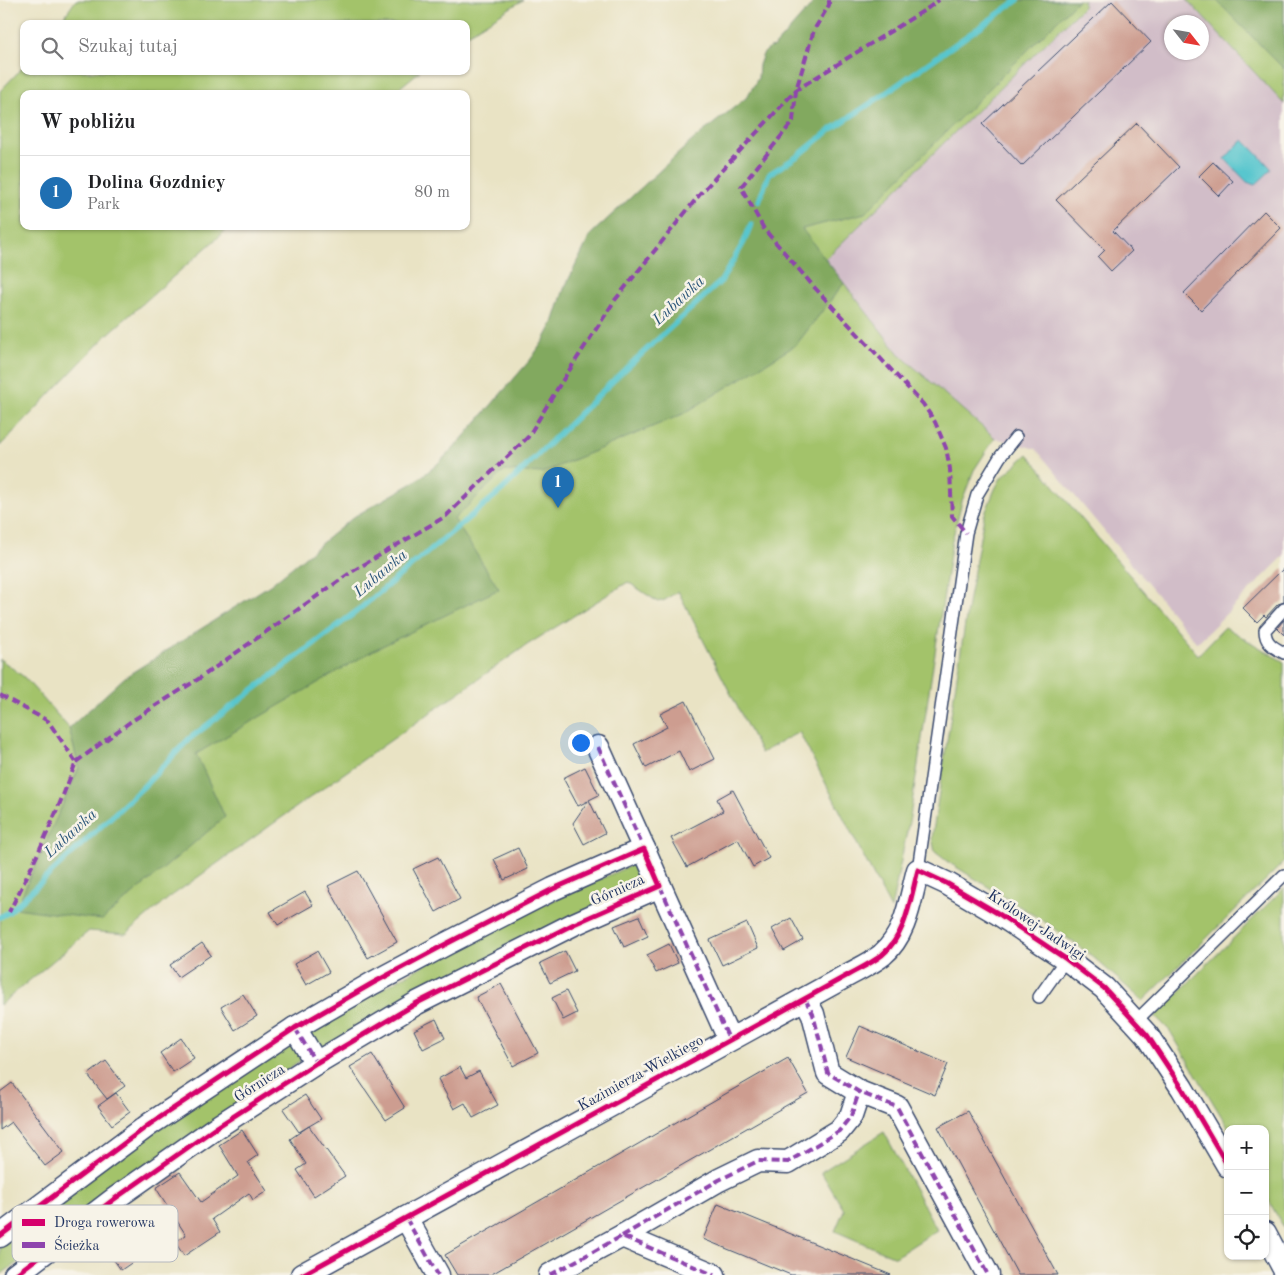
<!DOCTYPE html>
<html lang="pl">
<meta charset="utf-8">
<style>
:root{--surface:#fff;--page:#f6f6f6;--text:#202124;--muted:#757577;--line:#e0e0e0;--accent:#1f6fb2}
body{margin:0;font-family:"Old Standard TT",serif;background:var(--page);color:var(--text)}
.controls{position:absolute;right:15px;bottom:15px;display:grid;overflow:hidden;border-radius:10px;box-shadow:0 1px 4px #0004}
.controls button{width:45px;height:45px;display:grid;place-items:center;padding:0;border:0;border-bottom:1px solid var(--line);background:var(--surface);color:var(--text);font:25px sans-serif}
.compass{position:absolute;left:1164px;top:15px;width:45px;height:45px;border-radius:50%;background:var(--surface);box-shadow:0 1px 4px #0004;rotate:121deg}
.you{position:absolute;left:580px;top:742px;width:18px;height:18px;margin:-12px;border:4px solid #fff;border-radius:50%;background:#1a73e8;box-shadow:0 0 0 8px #1a73e833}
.badge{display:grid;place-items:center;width:32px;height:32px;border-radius:50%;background:var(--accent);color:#fff;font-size:16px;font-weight:700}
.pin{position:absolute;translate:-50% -41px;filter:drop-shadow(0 1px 2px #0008)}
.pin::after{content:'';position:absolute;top:26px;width:18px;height:15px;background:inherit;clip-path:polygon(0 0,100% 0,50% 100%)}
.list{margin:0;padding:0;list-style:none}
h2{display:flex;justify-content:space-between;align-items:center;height:65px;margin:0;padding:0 20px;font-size:21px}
h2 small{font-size:16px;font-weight:400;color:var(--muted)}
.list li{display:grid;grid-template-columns:32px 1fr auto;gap:15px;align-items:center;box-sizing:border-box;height:75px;padding:0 20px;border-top:1px solid var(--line)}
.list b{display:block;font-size:19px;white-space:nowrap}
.list p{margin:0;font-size:16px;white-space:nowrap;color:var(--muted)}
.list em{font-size:16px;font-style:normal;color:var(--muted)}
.icon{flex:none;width:28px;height:28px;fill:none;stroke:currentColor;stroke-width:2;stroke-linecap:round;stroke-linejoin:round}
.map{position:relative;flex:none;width:1284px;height:1275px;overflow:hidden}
.search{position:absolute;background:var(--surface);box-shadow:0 1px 4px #0004;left:20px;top:20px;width:450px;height:55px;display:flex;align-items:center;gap:12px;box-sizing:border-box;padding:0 18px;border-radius:10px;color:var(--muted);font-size:19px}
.panel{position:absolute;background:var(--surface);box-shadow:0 1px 4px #0004;left:20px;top:90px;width:450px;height:140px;border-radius:10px}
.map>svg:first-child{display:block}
.industrial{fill:#d1bdc8;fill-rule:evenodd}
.green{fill:#a3c36b;stroke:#5f7964}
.forest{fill:#82a95f;stroke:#4e6c5e}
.water{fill:#58c6ce;stroke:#3a7a96}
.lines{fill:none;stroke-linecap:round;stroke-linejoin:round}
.stream{stroke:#58c6ce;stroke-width:5.5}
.building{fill:#cd9d90}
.lane-casing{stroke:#3a4a6d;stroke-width:14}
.street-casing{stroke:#3a4a6d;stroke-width:25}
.lane{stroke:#fff;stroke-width:11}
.street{stroke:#fff;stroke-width:22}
.quiet{stroke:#8e44ad;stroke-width:4;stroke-dasharray:8 4;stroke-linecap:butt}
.cycleway-casing{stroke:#f7f3e8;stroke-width:8}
.cycleway{stroke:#d6006c;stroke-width:5}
.labels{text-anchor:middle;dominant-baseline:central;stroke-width:5;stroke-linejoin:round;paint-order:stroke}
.street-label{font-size:15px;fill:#1b2f5e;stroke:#f7f3e8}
.water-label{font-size:16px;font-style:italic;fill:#2a557a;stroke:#f7f3e8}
.key{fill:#f7f3e8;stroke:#b5b8bf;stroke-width:1}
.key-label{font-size:14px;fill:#1b2f5e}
</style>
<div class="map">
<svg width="1284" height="1275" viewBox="0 0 1284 1275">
<rect width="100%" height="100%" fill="#f7f3e8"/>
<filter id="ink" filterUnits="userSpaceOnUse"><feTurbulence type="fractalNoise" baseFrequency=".02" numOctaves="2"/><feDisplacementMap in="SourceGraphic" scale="10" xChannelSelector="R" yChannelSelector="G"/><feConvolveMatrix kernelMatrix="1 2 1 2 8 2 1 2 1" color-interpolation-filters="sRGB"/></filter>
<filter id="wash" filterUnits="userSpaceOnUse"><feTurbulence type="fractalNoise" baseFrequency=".0096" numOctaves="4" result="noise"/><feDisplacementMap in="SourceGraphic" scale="20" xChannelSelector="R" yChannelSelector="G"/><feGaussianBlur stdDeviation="1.12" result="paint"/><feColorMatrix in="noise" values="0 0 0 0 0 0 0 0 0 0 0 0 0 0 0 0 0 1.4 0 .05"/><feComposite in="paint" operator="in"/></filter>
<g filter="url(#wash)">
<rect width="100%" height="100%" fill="#e9e3c4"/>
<path class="industrial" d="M1078 0H1216L1284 69V556L1197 643 1036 449 995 438 899 354 802 229ZM1172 22H1202V52H1172Z"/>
<g class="green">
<polygon points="76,0 523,0 466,35 466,24 59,24"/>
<polygon points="867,0 1084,0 1083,7 813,271 796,344 844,283 899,354 995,438 974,470 962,501 952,541 910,817 891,909 799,732 761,753 678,591 665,600 658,602 628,582 527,645 367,757 170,897 126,934 89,931 0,1005 0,659 24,677 69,728 79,767 72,784 484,450"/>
<polygon points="1187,0 1284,0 1284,104"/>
<polygon points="24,66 24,71 420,71 392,94 24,94 24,226 231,226 107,335 0,446 0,91"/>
<polygon points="1028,454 1080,517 1198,655 1225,627 1284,662 1284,862 1143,1001 1092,956 1048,924 948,862 935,852 932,838 969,598 984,516 995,489 1001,478"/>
<polygon points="638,862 646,880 320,1049 309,1031 471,938"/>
<polygon points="1284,888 1284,1228 1265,1194 1265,1129 1229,1129 1170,1031 1155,1016"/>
<polygon points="291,1041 305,1057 0,1275 0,1244 99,1169"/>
<polygon points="884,1132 937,1230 895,1257 835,1231 844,1210 821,1172"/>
</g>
<g class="forest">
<polygon points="816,0 1078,0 865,213 802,229 844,283 796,345 683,414 542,473 504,471 454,519 499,589 374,650 196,754 225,817 102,920 16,908 79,768 69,728 125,677 270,585 355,516 413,483 434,467 454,448 531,359 544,340 553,323 564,289 591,234 694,139 746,98 753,87 758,78 759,65 763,54 769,48 774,47"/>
<polygon points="1216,0 1284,0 1284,69"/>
</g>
<polygon class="water" points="1244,140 1271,168 1269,172 1255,185 1247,182 1225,159 1235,147"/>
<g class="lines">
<g class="stream">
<polyline points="759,201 769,174 798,156 829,131 883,95 1018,0"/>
<polyline points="0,917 9,912 143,787 189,739 357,611 502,490 620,374 721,281 744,242 751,224"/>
</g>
</g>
<g id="blocks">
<g class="building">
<polygon points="1112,1 1151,42 1022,166 982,124"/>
<polygon points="1137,123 1179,167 1113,231 1132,251 1111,271 1098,257 1105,250 1056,200"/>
<polygon points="1213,162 1233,181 1219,196 1199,176"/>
<polygon points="1264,211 1281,228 1201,310 1184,293"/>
<polygon points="1284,568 1284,602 1278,604 1266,617 1264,615 1257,622 1243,608"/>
<polygon points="1284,620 1284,635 1277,628"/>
<polygon points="686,701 715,759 689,772 679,751 646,768 634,744 667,727 660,714"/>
<polygon points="585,767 599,795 589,800 605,833 584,844 573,823 588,801 578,806 563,778"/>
<polygon points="733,790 769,858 753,867 738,839 687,867 671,838 723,811 717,799"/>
<polygon points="518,848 528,869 504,880 494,859"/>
<polygon points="438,857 460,899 436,912 413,869"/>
<polygon points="358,871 397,942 368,958 328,886"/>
<polygon points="305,892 313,905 278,925 270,912"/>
<polygon points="639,916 648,936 624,947 614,926"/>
<polygon points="791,918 803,940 784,951 772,929"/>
<polygon points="747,923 758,948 722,965 710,940"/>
<polygon points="202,943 211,955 178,977 170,965"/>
<polygon points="669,944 678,963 656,973 647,955"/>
<polygon points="317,951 329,972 306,985 294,964"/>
<polygon points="565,951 575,971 550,983 540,963"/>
<polygon points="501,984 538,1053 513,1066 476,997"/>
<polygon points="566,991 577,1013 563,1020 552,998"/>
<polygon points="243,994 257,1016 235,1030 221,1007"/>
<polygon points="436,1019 445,1038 423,1049 414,1030"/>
<polygon points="860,1026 948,1064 935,1095 846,1057"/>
<polygon points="181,1038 194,1058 173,1072 160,1053"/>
<polygon points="372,1054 405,1108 386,1120 350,1067"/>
<polygon points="788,1058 808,1093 490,1275 457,1275 445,1255"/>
<polygon points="106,1061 125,1086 107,1099 88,1075"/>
<polygon points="460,1067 466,1078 479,1071 498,1105 473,1118 465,1103 454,1109 438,1079"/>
<polygon points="12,1083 64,1152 45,1166 11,1122 0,1130 0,1092"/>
<polygon points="116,1093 130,1112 112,1125 98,1106"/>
<polygon points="305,1095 321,1119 299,1132 283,1109"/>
<polygon points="968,1111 1058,1275 1018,1275 938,1127"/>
<polygon points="309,1126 345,1176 314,1196 297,1170 306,1164 290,1139"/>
<polygon points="242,1130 258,1155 248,1162 267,1191 253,1200 249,1193 212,1219 220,1232 184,1256 175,1242 186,1235 156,1188 180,1172 201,1202 238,1176 219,1145"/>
<polygon points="718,1204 891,1275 791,1275 703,1239"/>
<polygon points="117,1218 143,1255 121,1270 95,1233"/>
</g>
</g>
</g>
<g filter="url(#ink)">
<use href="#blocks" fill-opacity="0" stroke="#3a4a6d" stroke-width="1"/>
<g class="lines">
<g class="lane-casing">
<g id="lane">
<path d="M1284 609 1265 630C1265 643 1273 647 1284 653"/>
<polyline points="918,870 966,533 977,495 1000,457 1016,437"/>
<polyline points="1039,997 1066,959"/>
<polyline points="1136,1021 1284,875"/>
</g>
</g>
<g class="street-casing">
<g id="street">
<polyline points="598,747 644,849"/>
<polyline points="660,886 729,1039"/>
<polyline points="805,999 813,1014 828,1073 859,1092 897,1107 988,1275"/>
<polyline points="295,1028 316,1063"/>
<polyline points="406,1218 438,1275"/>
<polyline points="1265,1233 1284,1269"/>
<polyline points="0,1236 150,1124 295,1028 373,983 446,944 553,889 644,849 660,886 574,924 417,1003 316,1063 217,1127 113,1200 15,1275"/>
<polyline points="622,1236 719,1180 758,1161 788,1162 839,1131 851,1116 859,1092"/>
<path d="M302 1275 848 975C859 969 872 963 882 955 907 934 910 899 918 870L946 883 999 914 1066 959 1104 988 1147 1035 1182 1088 1228 1166"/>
<polyline points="550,1275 622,1236 714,1275"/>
</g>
</g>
<use href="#lane" class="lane"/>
<use href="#street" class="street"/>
<g class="quiet">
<polyline points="829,0 829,5 814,30 796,90 793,121 741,187 764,229 815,288 923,404 935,422 946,448 950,469 952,516 966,533"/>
<path d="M0 695 48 721 76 762C57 813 34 864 9 912"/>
<polyline points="598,747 644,849"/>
<polyline points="76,762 130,722 200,678 353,571 446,516 528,437 559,386 615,300 701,193 796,90 928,8 939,0"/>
<polyline points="660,886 729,1039"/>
<polyline points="805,999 813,1014 828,1073 859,1092 897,1107 988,1275"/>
<polyline points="295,1028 316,1063"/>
<polyline points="406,1218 438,1275"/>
<polyline points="622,1236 719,1180 758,1161 788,1162 839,1131 851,1116 859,1092"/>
<polyline points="550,1275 622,1236 714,1275"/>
</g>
<g class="cycleway-casing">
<g id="cycleway">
<polyline points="0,1236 150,1124 295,1028 373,983 446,944 553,889 644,849 660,886 574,924 417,1003 316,1063 217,1127 113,1200 15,1275"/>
<path d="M302 1275 848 975C859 969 872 963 882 955 907 934 910 899 918 870L946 883 999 914 1066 959 1104 988 1147 1035 1182 1088 1228 1166"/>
</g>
</g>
<use href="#cycleway" class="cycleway"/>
</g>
</g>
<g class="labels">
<g class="street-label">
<text transform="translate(618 891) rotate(-24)">Górnicza</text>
<text transform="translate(1036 926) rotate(34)">Królowej Jadwigi</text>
<text transform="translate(641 1074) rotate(-29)">Kazimierza Wielkiego</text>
<text transform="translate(260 1084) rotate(-33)">Górnicza</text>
</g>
<g class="water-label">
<text transform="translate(679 301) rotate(-43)">Lubawka</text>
<text transform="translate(381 574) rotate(-40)">Lubawka</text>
<text transform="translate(71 834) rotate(-42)">Lubawka</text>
</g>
</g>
<rect x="12" y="1205" width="166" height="57" rx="8" class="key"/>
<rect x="22" y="1219" width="23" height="7" fill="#d6006c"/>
<rect x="22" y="1242" width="23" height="6" fill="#8e44ad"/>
<g class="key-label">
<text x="54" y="1227">Droga rowerowa</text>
<text x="54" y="1250">Ścieżka</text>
</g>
</svg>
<div class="controls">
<button>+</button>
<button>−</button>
<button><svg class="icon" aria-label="locate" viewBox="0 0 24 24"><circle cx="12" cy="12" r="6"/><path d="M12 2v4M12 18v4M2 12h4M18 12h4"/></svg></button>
</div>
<svg class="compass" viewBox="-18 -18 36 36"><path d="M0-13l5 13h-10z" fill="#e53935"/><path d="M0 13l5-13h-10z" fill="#757577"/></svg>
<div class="you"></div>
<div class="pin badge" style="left:558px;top:508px">1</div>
<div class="search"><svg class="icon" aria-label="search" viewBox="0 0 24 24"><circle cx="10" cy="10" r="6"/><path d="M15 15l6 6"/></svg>Szukaj tutaj</div>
<section class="panel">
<h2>W pobliżu<small></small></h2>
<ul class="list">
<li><span class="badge">1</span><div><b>Dolina Gozdnicy</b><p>Park</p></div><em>80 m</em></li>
</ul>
</section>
</div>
